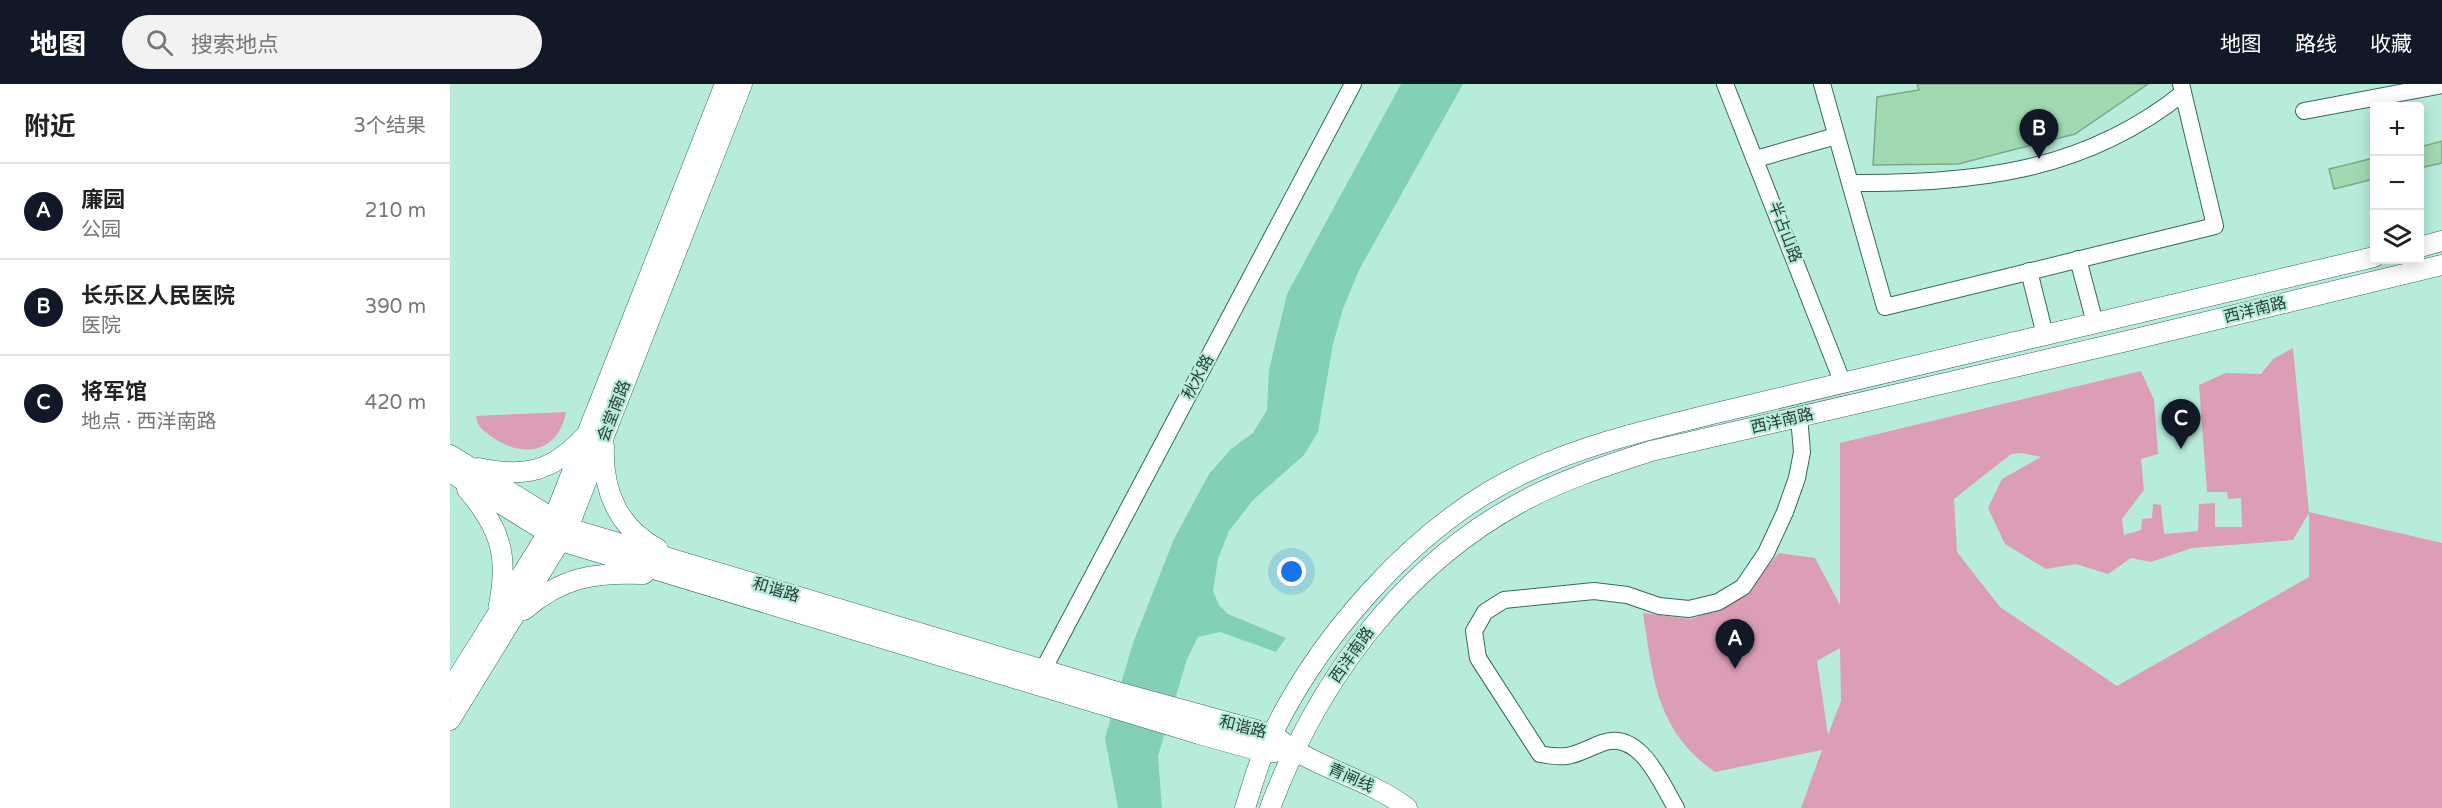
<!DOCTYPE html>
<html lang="zh">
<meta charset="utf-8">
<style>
:root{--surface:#fff;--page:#f2f2f2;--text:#222;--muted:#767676;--line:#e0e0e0;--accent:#111827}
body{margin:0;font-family:"Varela Round","Noto Sans SC",sans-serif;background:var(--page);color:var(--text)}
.controls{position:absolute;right:18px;top:18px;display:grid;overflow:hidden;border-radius:6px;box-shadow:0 3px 15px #0003}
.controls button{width:54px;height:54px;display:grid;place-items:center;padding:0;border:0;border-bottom:2px solid var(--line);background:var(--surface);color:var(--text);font:30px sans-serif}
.you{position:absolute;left:842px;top:488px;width:21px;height:21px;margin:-15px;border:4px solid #fff;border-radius:50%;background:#1a73e8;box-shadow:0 0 0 9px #1a73e833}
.badge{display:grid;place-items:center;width:39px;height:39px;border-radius:50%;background:var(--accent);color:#fff;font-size:20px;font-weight:700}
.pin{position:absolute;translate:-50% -50px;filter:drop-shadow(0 2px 3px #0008)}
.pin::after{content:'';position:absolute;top:32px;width:21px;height:18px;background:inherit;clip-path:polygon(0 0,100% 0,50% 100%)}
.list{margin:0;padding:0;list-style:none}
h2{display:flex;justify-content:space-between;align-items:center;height:78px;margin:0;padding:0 24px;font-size:26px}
h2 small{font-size:20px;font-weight:400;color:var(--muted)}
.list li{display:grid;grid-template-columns:39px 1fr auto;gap:18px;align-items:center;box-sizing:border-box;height:96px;padding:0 24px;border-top:2px solid var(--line)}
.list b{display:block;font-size:22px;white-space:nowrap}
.list p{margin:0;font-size:20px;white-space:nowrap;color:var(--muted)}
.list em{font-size:20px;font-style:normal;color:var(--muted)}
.icon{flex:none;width:33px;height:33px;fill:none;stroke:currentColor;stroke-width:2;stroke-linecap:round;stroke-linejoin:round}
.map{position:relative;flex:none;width:1992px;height:724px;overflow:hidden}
header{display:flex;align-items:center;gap:36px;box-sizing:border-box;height:84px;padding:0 30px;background:var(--accent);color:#fff}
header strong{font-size:28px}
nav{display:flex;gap:33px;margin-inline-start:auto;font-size:21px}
.search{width:420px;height:54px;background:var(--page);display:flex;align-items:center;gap:15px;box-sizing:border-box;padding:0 21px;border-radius:33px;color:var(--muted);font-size:22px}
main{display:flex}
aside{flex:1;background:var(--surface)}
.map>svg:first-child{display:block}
.green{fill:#dc9db7;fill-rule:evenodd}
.water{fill:#83d0b8}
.building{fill:#a0dab0;stroke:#7fa78a;stroke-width:1.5}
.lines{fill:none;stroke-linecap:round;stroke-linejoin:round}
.minor-casing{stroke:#36695a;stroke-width:18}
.major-casing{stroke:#36695a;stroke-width:21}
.minor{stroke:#fff;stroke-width:16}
.major{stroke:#fff;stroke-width:20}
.labels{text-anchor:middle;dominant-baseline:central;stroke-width:4.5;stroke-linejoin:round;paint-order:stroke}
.street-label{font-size:16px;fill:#283e37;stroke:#b7ecdb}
</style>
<header>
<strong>地图</strong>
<div class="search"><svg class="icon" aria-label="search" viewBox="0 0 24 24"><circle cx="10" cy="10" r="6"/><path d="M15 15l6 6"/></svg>搜索地点</div>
<nav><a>地图</a><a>路线</a><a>收藏</a></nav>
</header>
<main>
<aside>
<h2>附近<small>3个结果</small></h2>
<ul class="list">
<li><span class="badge">A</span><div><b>廉园</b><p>公园</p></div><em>210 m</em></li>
<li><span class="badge">B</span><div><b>长乐区人民医院</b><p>医院</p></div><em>390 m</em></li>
<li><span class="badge">C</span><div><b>将军馆</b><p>地点 · 西洋南路</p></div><em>420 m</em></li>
</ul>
</aside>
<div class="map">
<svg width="1992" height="724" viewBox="0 0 1992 724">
<rect width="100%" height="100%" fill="#b7ecdb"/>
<g class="green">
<path d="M1843 264 1859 428 1992 459V724H1351L1372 666 1265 688C1206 647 1203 594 1193 529L1241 535 1285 518 1329 469 1365 474 1390 521V359L1691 287 1704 316 1708 370 1691 375 1694 406 1672 435 1674 451 1691 446 1692 435 1702 434 1703 420 1711 421 1714 450 1748 447 1749 420 1765 419V443H1792L1791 414 1778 415 1777 408H1757L1749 301 1776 289 1811 290 1823 275ZM1572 369 1591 373 1552 395 1538 424 1555 460 1596 485 1626 480 1658 490 1681 474 1701 478 1742 464 1843 456 1859 429V493L1667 602 1550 523 1507 468 1504 415 1561 370ZM1390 564 1391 617 1378 651 1367 577Z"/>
<path d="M116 328C108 369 73 375 42 353 33 346 27 343 26 332Z"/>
</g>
<polygon class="water" points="951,0 1013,0 909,186 893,225 883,260 868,348 854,371 803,416 779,447 768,475 763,507 769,521 778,530 836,554 826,568 770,548 748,553 737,575 708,672 712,724 668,724 655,654 683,559 724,455 759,390 781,365 803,349 817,326 819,286 837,210"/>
<g class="building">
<polygon points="1467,0 1698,0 1625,50 1508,80 1423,81 1427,13 1469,6"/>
<polygon points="1992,57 1992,79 1970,84 1970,63"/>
<polygon points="1924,74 1924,95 1884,105 1879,85"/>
</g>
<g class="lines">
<g class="minor-casing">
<g id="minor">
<polyline points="1275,0 1392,297"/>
<polyline points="1372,0 1435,223 1765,142 1731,0"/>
<polyline points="1854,27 1992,1"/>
<polyline points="1306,75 1386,52"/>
<path d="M1401 99C1524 99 1633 89 1733 9"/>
<polyline points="1628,175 1645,239"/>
<polyline points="1579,187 1595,251"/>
<polyline points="593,586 903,0"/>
<path d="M1226 724C1211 699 1190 645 1152 659 1124 670 1122 676 1090 670L1028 574 1024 547 1035 528 1054 516 1144 507 1177 511 1209 522 1239 525 1268 518 1293 503 1316 469 1335 428 1347 394 1352 368 1349 333"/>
</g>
</g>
<g class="major-casing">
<g id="major">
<polyline points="1970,163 1992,157"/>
<path d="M154 362C152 406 168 444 208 465"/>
<path d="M0 371 118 444 664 607 824 651C863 685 917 693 957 724"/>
<path d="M28 384C74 394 102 388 134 353"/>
<polyline points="0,388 111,457 749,650 814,668 826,668"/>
<path d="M17 405C50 444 59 471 49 521"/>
<path d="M74 526C112 493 145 488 194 490"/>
<polyline points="0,606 98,449 275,0"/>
<polyline points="0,636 118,444 292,0"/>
<path d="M795 724C801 706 806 686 814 668 862 559 963 442 1072 390 1132 361 1197 346 1262 330L1924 173"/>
<path d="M820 724C868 596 954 479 1077 415 1117 394 1159 381 1201 367L1677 257 1992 181"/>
</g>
</g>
<use href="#minor" class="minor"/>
<use href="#major" class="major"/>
</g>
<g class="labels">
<g class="street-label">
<text transform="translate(1335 148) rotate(69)">半占山路</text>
<text transform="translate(1805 226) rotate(-14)">西洋南路</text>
<text transform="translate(748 293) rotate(-62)">秋水路</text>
<text transform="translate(164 327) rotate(-69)">会堂南路</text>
<text transform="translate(1332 337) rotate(-13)">西洋南路</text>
<text transform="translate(326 506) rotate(17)">和谐路</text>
<text transform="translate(902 571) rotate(-55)">西洋南路</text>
<text transform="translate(793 643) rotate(14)">和谐路</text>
<text transform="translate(901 694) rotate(24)">青闸线</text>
</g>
</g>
</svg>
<div class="controls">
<button>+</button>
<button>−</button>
<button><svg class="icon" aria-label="layers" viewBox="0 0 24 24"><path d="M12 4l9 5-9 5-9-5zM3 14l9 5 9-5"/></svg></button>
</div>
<div class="you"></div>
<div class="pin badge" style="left:1285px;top:585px">A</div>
<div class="pin badge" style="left:1589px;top:75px">B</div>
<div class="pin badge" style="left:1731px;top:365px">C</div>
</div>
</main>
